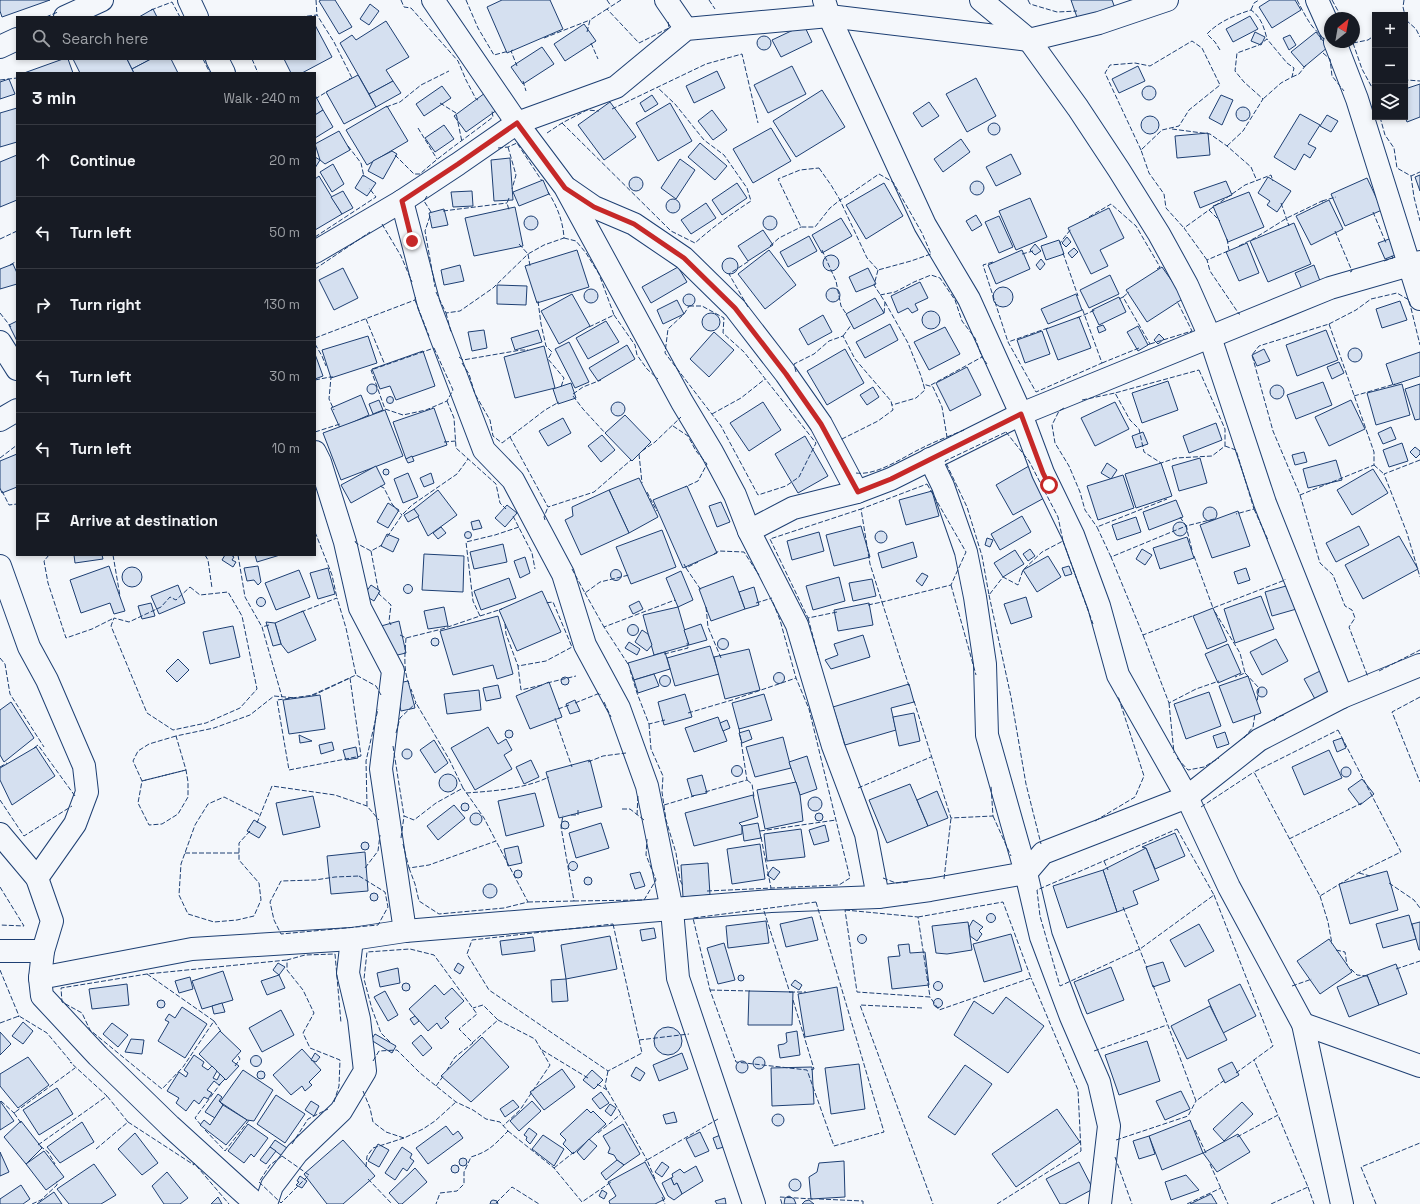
<!DOCTYPE html>
<meta charset="utf-8">
<style>
:root{--surface:#171b24;--page:#20242c;--text:#f1f3f6;--muted:#9ea1a6;--line:#363941}
body{margin:0;font-family:"Space Grotesk",sans-serif;background:var(--page);color:var(--text)}
.controls{position:absolute;right:12px;top:12px;display:grid;overflow:hidden;border-radius:0px;box-shadow:0 2px 6px #0003}
.controls button{width:36px;height:36px;display:grid;place-items:center;padding:0;border:0;border-bottom:1px solid var(--line);background:var(--surface);color:var(--text);font:20px sans-serif}
.compass{position:absolute;left:1324px;top:12px;width:36px;height:36px;border-radius:50%;background:var(--surface);box-shadow:0 2px 6px #0003;rotate:31deg}
.stop{position:absolute;width:12px;height:12px;margin:-9px;border:3px solid #c62828;border-radius:50%;background:#fff}
.stop.end{background:#c62828;border-color:#fff;box-shadow:0 1px 4px #0008}
.list{margin:0;padding:0;list-style:none}
h2{display:flex;justify-content:space-between;align-items:center;height:52px;margin:0;padding:0 16px;font-size:17px}
h2 small{font-size:13px;font-weight:400;color:var(--muted)}
.list li{display:grid;grid-template-columns:26px 1fr auto;gap:12px;align-items:center;box-sizing:border-box;height:72px;padding:0 16px;border-top:1px solid var(--line)}
.list b{display:block;font-size:15px;white-space:nowrap}
.list em{font-size:13px;font-style:normal;color:var(--muted)}
.icon{flex:none;width:22px;height:22px;fill:none;stroke:currentColor;stroke-width:2;stroke-linecap:round;stroke-linejoin:round}
.map{position:relative;flex:none;width:1420px;height:1204px;overflow:hidden}
.search{position:absolute;background:var(--surface);box-shadow:0 2px 6px #0003;left:16px;top:16px;width:300px;height:44px;display:flex;align-items:center;gap:10px;box-sizing:border-box;padding:0 14px;border-radius:0px;color:var(--muted);font-size:15px}
.panel{position:absolute;background:var(--surface);box-shadow:0 2px 6px #0003;left:16px;top:72px;width:300px;height:484px;border-radius:0px}
.map>svg:first-child{display:block}
.building{fill:#d5e0f0;stroke:#1d3f73}
.lines{fill:none;stroke-linecap:round;stroke-linejoin:round}
.street-casing{stroke:#1d3f73;stroke-width:24}
.street{stroke:#f4f7fb;stroke-width:22}
.fence{stroke:#1d3f73;stroke-width:1;stroke-dasharray:5 2;stroke-linecap:butt}
.route{stroke:#c62828;stroke-width:5}
</style>
<div class="map">
<svg width="1420" height="1204" viewBox="0 0 1420 1204">
<rect width="100%" height="100%" fill="#f4f7fb"/>
<g class="building">
<polygon points="0,0 50,0 2,17 0,11"/>
<polygon points="321,0 335,0 352,27 339,34 319,1"/>
<polygon points="502,0 550,0 563,29 507,53 487,7"/>
<polygon points="1071,0 1112,0 1116,11 1079,23"/>
<polygon points="1270,0 1295,0 1301,10 1272,28 1259,7"/>
<polygon points="370,4 379,11 369,25 360,19"/>
<polygon points="153,9 157,17 139,17"/>
<polygon points="1250,16 1258,29 1233,42 1226,29"/>
<polygon points="386,21 409,57 386,70 393,81 369,94 340,43 352,35 356,40"/>
<polygon points="584,24 596,41 565,61 554,44"/>
<polygon points="315,25 332,57 302,73 291,73 284,59 315,59"/>
<polygon points="804,25 812,42 781,57 772,40"/>
<polygon points="1255,32 1265,37 1261,45 1251,41"/>
<polygon points="1316,32 1328,47 1304,67 1291,52"/>
<polygon points="1290,35 1296,45 1289,50 1283,38"/>
<circle cx="764" cy="43" r="7"/>
<polygon points="542,47 554,64 523,84 511,67"/>
<polygon points="63,59 68,59 73,73 24,73"/>
<polygon points="73,59 127,59 134,73 80,73"/>
<polygon points="127,59 151,59 132,69"/>
<polygon points="151,59 171,59 178,73 134,73 132,69"/>
<polygon points="792,66 806,94 768,113 754,85"/>
<polygon points="1138,66 1145,81 1119,93 1112,79"/>
<polygon points="717,71 725,88 694,103 686,86"/>
<polygon points="358,75 376,107 344,124 326,92"/>
<polygon points="976,78 996,116 967,132 946,94"/>
<polygon points="9,79 15,94 0,99 0,82"/>
<polygon points="393,81 401,93 376,107 369,94"/>
<polygon points="1420,84 1420,117 1407,122 1405,117 1405,89"/>
<polygon points="442,86 451,98 424,116 416,104"/>
<circle cx="1149" cy="93" r="7"/>
<polygon points="822,90 845,127 796,157 773,121"/>
<polygon points="485,93 497,110 466,132 454,116"/>
<polygon points="315,95 323,110 315,115"/>
<polygon points="652,95 658,104 645,112 640,103"/>
<polygon points="1221,95 1233,100 1222,125 1209,118"/>
<polygon points="610,102 636,137 604,160 578,125"/>
<polygon points="929,102 939,116 922,127 913,113"/>
<polygon points="670,103 692,141 658,161 636,123"/>
<polygon points="387,106 408,141 367,165 346,130"/>
<circle cx="1243" cy="114" r="7"/>
<polygon points="17,108 17,142 0,147 0,113"/>
<polygon points="323,110 333,127 315,138 315,115"/>
<polygon points="712,110 727,130 713,140 698,121"/>
<polygon points="1300,114 1320,125 1308,144 1316,148 1310,158 1304,154 1295,170 1274,157"/>
<polygon points="1327,115 1338,121 1331,132 1320,126"/>
<circle cx="1150" cy="125" r="9"/>
<circle cx="994" cy="129" r="6"/>
<polygon points="444,125 454,139 435,152 425,138"/>
<polygon points="771,128 791,161 753,183 733,149"/>
<polygon points="339,131 350,150 325,164 320,160 315,144"/>
<polygon points="1208,133 1210,155 1177,158 1175,136"/>
<polygon points="961,139 970,152 943,172 934,159"/>
<polygon points="700,143 727,166 715,180 688,157"/>
<polygon points="392,151 397,154 383,179 368,171 373,161"/>
<polygon points="1011,154 1021,174 996,186 986,167"/>
<polygon points="17,155 17,200 0,207 0,162"/>
<polygon points="315,157 320,160 315,168"/>
<polygon points="510,158 513,200 494,201 491,160"/>
<polygon points="680,159 695,170 676,199 661,188"/>
<polygon points="333,164 344,184 332,192 320,172"/>
<polygon points="363,175 376,183 367,196 355,188"/>
<polygon points="1420,175 1420,191 1415,177"/>
<polygon points="319,176 342,214 315,230 315,179"/>
<circle cx="636" cy="184" r="7"/>
<polygon points="1268,177 1291,191 1277,212 1267,205 1270,201 1258,193"/>
<polygon points="1367,178 1382,210 1345,226 1331,194"/>
<polygon points="543,180 549,194 519,206 513,192"/>
<polygon points="1226,181 1232,195 1200,208 1194,192"/>
<circle cx="977" cy="188" r="7"/>
<polygon points="737,183 747,198 722,215 712,200"/>
<polygon points="884,183 903,216 866,239 846,205"/>
<polygon points="343,191 353,208 342,214 331,197"/>
<polygon points="472,191 473,206 453,207 451,192"/>
<polygon points="1249,192 1264,227 1228,242 1213,206"/>
<polygon points="1030,198 1047,237 1016,250 999,211"/>
<circle cx="673" cy="206" r="7"/>
<polygon points="1329,200 1343,229 1311,245 1296,216"/>
<polygon points="706,203 716,218 691,234 681,220"/>
<polygon points="515,207 523,246 474,256 465,218"/>
<polygon points="1109,208 1124,238 1100,250 1108,266 1091,274 1068,228"/>
<polygon points="444,209 448,225 432,228 429,213"/>
<polygon points="976,215 982,225 972,231 966,221"/>
<circle cx="531" cy="223" r="7"/>
<circle cx="770" cy="223" r="7"/>
<polygon points="999,216 1013,247 999,253 985,222"/>
<polygon points="841,218 852,236 822,253 812,235"/>
<polygon points="1294,223 1311,264 1268,282 1250,241"/>
<polygon points="763,230 773,245 748,261 738,246"/>
<polygon points="809,236 817,251 788,267 780,252"/>
<polygon points="1067,237 1071,242 1066,247 1062,243"/>
<polygon points="1392,238 1398,254 1385,259 1378,243"/>
<polygon points="1059,240 1064,254 1046,260 1041,246"/>
<polygon points="1247,243 1259,273 1239,281 1226,252"/>
<polygon points="1035,244 1041,251 1035,255 1030,250"/>
<polygon points="1074,248 1078,252 1072,258 1068,253"/>
<polygon points="577,250 589,287 537,303 525,266"/>
<polygon points="769,250 796,285 765,309 738,274"/>
<polygon points="1022,250 1030,269 996,284 988,265"/>
<circle cx="831" cy="263" r="8"/>
<circle cx="730" cy="266" r="8"/>
<polygon points="1041,259 1045,264 1040,270 1036,265"/>
<polygon points="13,264 17,273 17,284 0,289 0,269"/>
<polygon points="460,265 464,281 444,285 441,270"/>
<polygon points="1314,265 1320,281 1302,289 1295,273"/>
<polygon points="678,267 687,282 651,303 642,287"/>
<polygon points="1162,267 1184,298 1147,322 1126,290"/>
<polygon points="343,268 358,298 334,310 319,280"/>
<polygon points="868,268 876,284 856,292 849,277"/>
<polygon points="1110,275 1119,294 1089,308 1080,290"/>
<polygon points="920,282 928,298 915,304 918,310 912,313 908,308 898,313 891,296"/>
<polygon points="497,285 527,286 526,305 497,304"/>
<circle cx="1003" cy="297" r="10"/>
<circle cx="833" cy="295" r="7"/>
<circle cx="591" cy="296" r="7"/>
<polygon points="572,294 590,326 559,344 541,311"/>
<polygon points="1076,294 1082,310 1048,324 1041,309"/>
<circle cx="689" cy="300" r="6"/>
<polygon points="1119,297 1126,312 1099,325 1092,310"/>
<polygon points="875,298 884,313 854,329 846,314"/>
<polygon points="677,300 684,314 663,324 657,310"/>
<polygon points="1400,301 1407,320 1382,328 1376,309"/>
<circle cx="931" cy="320" r="9"/>
<circle cx="711" cy="322" r="9"/>
<polygon points="823,315 832,332 808,345 799,329"/>
<polygon points="1079,317 1091,348 1058,360 1046,329"/>
<polygon points="17,321 17,341 9,325"/>
<polygon points="606,321 619,342 588,359 576,338"/>
<polygon points="890,324 898,340 865,358 856,342"/>
<polygon points="1103,325 1106,330 1099,333 1097,327"/>
<polygon points="1138,326 1148,345 1138,351 1127,332"/>
<polygon points="945,327 960,354 929,370 914,342"/>
<polygon points="484,330 487,348 472,351 468,332"/>
<polygon points="538,330 542,342 515,350 511,338"/>
<polygon points="1326,330 1338,360 1297,376 1286,345"/>
<polygon points="1042,331 1050,354 1025,363 1017,340"/>
<polygon points="714,332 734,350 709,377 690,359"/>
<polygon points="1159,334 1164,339 1158,344 1154,340"/>
<polygon points="368,336 377,363 331,378 322,350"/>
<polygon points="569,342 589,382 575,388 555,349"/>
<polygon points="627,345 635,359 598,381 589,368"/>
<polygon points="544,346 555,388 515,398 504,357"/>
<circle cx="1355" cy="355" r="7"/>
<polygon points="845,349 864,383 827,405 807,371"/>
<polygon points="1264,349 1270,361 1257,366 1252,355"/>
<polygon points="423,351 435,386 396,400 390,386 380,389 372,369"/>
<polygon points="1420,352 1420,376 1393,385 1386,364"/>
<polygon points="315,354 323,376 315,379"/>
<polygon points="1339,362 1344,373 1332,379 1327,367"/>
<polygon points="967,367 981,395 950,411 936,383"/>
<polygon points="1168,381 1178,410 1142,423 1132,393"/>
<polygon points="1323,382 1332,405 1296,419 1287,395"/>
<polygon points="571,383 576,398 558,404 553,389"/>
<polygon points="1402,384 1410,415 1376,425 1367,393"/>
<polygon points="1420,384 1420,419 1415,420 1405,389"/>
<circle cx="372" cy="389" r="5"/>
<circle cx="1277" cy="392" r="7"/>
<polygon points="873,387 879,397 867,405 860,395"/>
<polygon points="361,395 369,415 340,428 331,408"/>
<circle cx="390" cy="400" r="3.5"/>
<polygon points="379,400 383,410 373,414 369,404"/>
<polygon points="1351,400 1365,429 1329,446 1315,417"/>
<circle cx="618" cy="409" r="7"/>
<polygon points="763,402 781,430 749,451 730,423"/>
<polygon points="1115,402 1129,429 1095,446 1081,418"/>
<polygon points="434,408 447,445 406,459 393,422"/>
<polygon points="385,410 403,456 341,480 323,433"/>
<polygon points="625,415 651,442 632,461 605,433"/>
<polygon points="563,418 571,433 548,446 539,431"/>
<polygon points="1216,423 1222,440 1189,453 1183,436"/>
<polygon points="1391,427 1396,439 1383,444 1378,433"/>
<polygon points="1143,432 1148,444 1136,448 1132,436"/>
<polygon points="602,435 615,450 601,462 588,446"/>
<polygon points="805,436 828,476 798,493 775,454"/>
<polygon points="1402,443 1408,461 1389,467 1383,450"/>
<polygon points="1415,447 1420,451 1420,454 1416,458 1410,452"/>
<polygon points="1304,452 1307,462 1295,465 1292,455"/>
<polygon points="17,454 17,487 2,493 0,488 0,461"/>
<polygon points="412,456 414,461 408,463 406,459"/>
<polygon points="1200,458 1207,483 1179,491 1172,466"/>
<polygon points="1336,460 1342,480 1308,488 1303,469"/>
<polygon points="1107,463 1117,470 1111,479 1101,473"/>
<polygon points="1161,463 1172,496 1136,508 1125,474"/>
<polygon points="376,466 385,484 351,503 341,485"/>
<polygon points="1029,466 1046,497 1013,515 996,485"/>
<circle cx="386" cy="472" r="3"/>
<polygon points="1373,469 1388,493 1352,515 1337,490"/>
<polygon points="408,473 418,497 403,503 394,479"/>
<polygon points="431,473 434,483 424,487 420,478"/>
<polygon points="1123,475 1134,508 1098,520 1087,486"/>
<polygon points="639,478 658,517 629,533 609,490"/>
<polygon points="687,486 717,553 683,568 653,500"/>
<polygon points="438,490 457,515 428,536 414,509"/>
<polygon points="609,490 629,533 581,555 565,520 573,516 572,507"/>
<polygon points="932,491 939,516 906,525 899,500"/>
<polygon points="1176,500 1183,517 1149,530 1143,512"/>
<polygon points="721,502 730,522 717,527 709,506"/>
<polygon points="388,503 399,510 388,528 377,522"/>
<polygon points="507,505 517,513 505,527 495,518"/>
<circle cx="1210" cy="514" r="7"/>
<polygon points="414,509 419,516 408,522 404,515"/>
<polygon points="1238,511 1250,546 1212,558 1200,525"/>
<polygon points="1022,516 1031,532 1000,550 991,534"/>
<polygon points="1136,517 1141,532 1117,540 1112,525"/>
<polygon points="479,520 482,528 473,530 471,522"/>
<circle cx="1180" cy="529" r="7"/>
<polygon points="861,526 870,557 834,566 826,535"/>
<polygon points="1359,526 1369,545 1336,562 1326,543"/>
<polygon points="441,527 446,533 438,539 433,533"/>
<polygon points="662,530 676,567 631,584 616,547"/>
<circle cx="881" cy="537" r="6"/>
<circle cx="468" cy="535" r="3.5"/>
<polygon points="819,532 824,551 792,560 787,541"/>
<polygon points="387,534 399,539 393,552 381,546"/>
<polygon points="1399,536 1418,569 1363,599 1345,565"/>
<polygon points="1187,537 1194,558 1160,569 1153,548"/>
<polygon points="987,538 993,540 990,547 985,545"/>
<polygon points="913,542 917,557 882,568 878,553"/>
<polygon points="503,544 507,562 474,569 470,552"/>
<polygon points="1030,549 1035,556 1028,561 1023,554"/>
<polygon points="1142,549 1152,555 1145,565 1136,559"/>
<polygon points="1015,550 1024,564 1003,577 994,563"/>
<polygon points="424,554 464,556 463,592 422,590"/>
<polygon points="74,555 102,555 103,559 75,563"/>
<polygon points="225,555 231,555 234,557 232,560 236,562 233,567 222,560"/>
<polygon points="255,555 280,555 257,562"/>
<polygon points="1048,556 1061,577 1037,592 1023,570"/>
<polygon points="525,557 530,573 520,578 514,561"/>
<polygon points="109,566 125,611 114,614 110,603 81,613 70,580"/>
<polygon points="258,566 261,582 258,585 254,580 247,581 244,568"/>
<polygon points="1069,566 1072,574 1065,576 1062,568"/>
<circle cx="132" cy="577" r="10"/>
<polygon points="328,568 335,594 318,599 310,573"/>
<polygon points="1246,568 1250,580 1238,584 1234,572"/>
<circle cx="616" cy="575" r="5.5"/>
<polygon points="299,570 310,597 276,610 265,583"/>
<polygon points="681,571 693,600 678,607 666,578"/>
<polygon points="922,573 928,576 922,586 916,581"/>
<polygon points="733,576 745,609 711,621 699,589"/>
<polygon points="839,577 845,601 813,610 806,586"/>
<polygon points="509,578 516,598 481,610 474,591"/>
<polygon points="872,579 876,596 853,601 849,583"/>
<polygon points="1293,584 1300,608 1272,616 1265,592"/>
<circle cx="408" cy="589" r="4.5"/>
<polygon points="178,585 185,603 159,614 151,596"/>
<polygon points="371,585 380,591 374,601 364,595"/>
<polygon points="754,587 759,605 745,609 739,592"/>
<polygon points="542,591 561,632 517,651 499,610"/>
<polygon points="1261,596 1274,629 1235,643 1224,609"/>
<polygon points="1026,597 1032,617 1011,624 1004,604"/>
<circle cx="261" cy="602" r="4.5"/>
<polygon points="639,601 643,609 633,614 629,606"/>
<polygon points="151,603 155,616 142,619 138,606"/>
<polygon points="869,603 873,625 838,631 834,610"/>
<polygon points="444,607 448,626 428,629 424,611"/>
<polygon points="678,607 689,645 654,655 643,615"/>
<polygon points="1213,608 1227,641 1207,649 1193,616"/>
<polygon points="303,611 316,640 288,653 281,644 275,623"/>
<polygon points="498,616 513,674 497,679 493,665 453,675 440,631"/>
<polygon points="399,621 406,653 389,657 381,626"/>
<polygon points="266,622 275,623 281,644 273,646"/>
<polygon points="701,624 707,640 689,645 684,630"/>
<circle cx="633" cy="630" r="5.5"/>
<polygon points="233,626 240,657 210,664 203,632"/>
<polygon points="642,630 648,634 652,645 647,651 635,642"/>
<polygon points="863,635 870,657 831,669 825,660 838,655 834,644"/>
<circle cx="435" cy="642" r="4"/>
<circle cx="723" cy="644" r="5.5"/>
<polygon points="1276,639 1288,661 1262,675 1250,652"/>
<polygon points="629,642 640,649 637,655 625,648"/>
<polygon points="1228,644 1241,673 1218,683 1205,654"/>
<polygon points="710,646 719,674 675,686 667,658"/>
<polygon points="749,649 760,690 725,699 714,657"/>
<polygon points="665,652 670,669 634,680 628,663"/>
<polygon points="178,659 189,670 177,682 166,671"/>
<polygon points="1320,671 1331,692 1315,699 1304,679"/>
<circle cx="779" cy="678" r="5.5"/>
<polygon points="654,674 659,686 638,693 634,680"/>
<circle cx="665" cy="681" r="5.5"/>
<polygon points="1248,676 1261,713 1233,723 1219,686"/>
<circle cx="565" cy="681" r="4"/>
<polygon points="408,681 415,708 401,711 394,684"/>
<polygon points="549,682 562,717 530,729 516,696"/>
<polygon points="909,684 914,702 891,708 896,730 845,745 833,707"/>
<polygon points="498,685 501,698 486,701 483,688"/>
<circle cx="1262" cy="692" r="5"/>
<polygon points="479,690 481,710 447,714 444,694"/>
<polygon points="1209,692 1221,726 1186,739 1174,704"/>
<polygon points="685,694 692,717 664,725 658,702"/>
<polygon points="764,694 772,720 739,729 732,703"/>
<polygon points="320,695 325,729 289,734 283,700"/>
<polygon points="575,700 580,711 570,714 566,704"/>
<polygon points="11,702 34,738 4,762 0,755 0,710"/>
<polygon points="914,713 920,741 899,746 893,717"/>
<polygon points="718,717 727,741 694,752 685,728"/>
<polygon points="727,720 730,728 723,731 720,723"/>
<polygon points="488,727 498,744 506,739 512,750 504,755 512,769 475,790 451,748"/>
<circle cx="509" cy="734" r="4"/>
<polygon points="749,730 752,739 742,743 739,733"/>
<polygon points="1225,732 1229,744 1217,748 1213,736"/>
<polygon points="299,735 312,741 300,743"/>
<polygon points="783,737 791,768 755,777 746,747"/>
<polygon points="1342,738 1346,748 1337,752 1333,741"/>
<polygon points="434,740 448,763 435,773 420,750"/>
<polygon points="332,742 334,750 321,754 319,745"/>
<polygon points="36,747 55,776 12,805 0,780 0,768"/>
<polygon points="356,747 358,758 346,760 343,750"/>
<circle cx="407" cy="754" r="5"/>
<polygon points="1329,750 1342,778 1304,795 1292,767"/>
<polygon points="807,756 817,789 800,795 789,762"/>
<polygon points="531,760 539,777 524,784 516,767"/>
<polygon points="590,760 602,807 559,818 546,772"/>
<circle cx="737" cy="771" r="5.5"/>
<circle cx="1346" cy="772" r="5"/>
<circle cx="448" cy="783" r="9"/>
<polygon points="702,775 707,793 692,796 687,779"/>
<polygon points="1362,779 1374,794 1360,805 1348,789"/>
<polygon points="796,782 800,795 803,821 765,829 757,790"/>
<polygon points="910,784 928,826 887,843 869,800"/>
<polygon points="937,791 948,818 928,826 917,800"/>
<polygon points="535,793 544,826 506,836 498,801"/>
<polygon points="753,795 758,817 739,823 742,826 742,834 694,846 685,813"/>
<polygon points="313,796 320,827 283,835 276,803"/>
<circle cx="815" cy="804" r="7"/>
<circle cx="465" cy="807" r="4"/>
<polygon points="454,805 465,818 438,840 427,826"/>
<circle cx="476" cy="819" r="6"/>
<circle cx="819" cy="817" r="4"/>
<polygon points="254,820 266,827 259,838 247,831"/>
<circle cx="565" cy="825" r="4"/>
<polygon points="601,823 609,848 576,858 569,833"/>
<polygon points="758,823 761,838 744,841 742,826"/>
<polygon points="825,825 829,841 814,845 809,830"/>
<polygon points="801,829 805,857 767,861 764,834"/>
<polygon points="1175,833 1185,856 1155,869 1146,848 1142,847"/>
<circle cx="365" cy="846" r="4"/>
<polygon points="760,844 765,879 732,884 727,849"/>
<polygon points="518,846 522,863 508,866 504,849"/>
<polygon points="1146,848 1159,880 1133,891 1138,904 1117,912 1103,870"/>
<polygon points="365,852 368,891 331,894 327,856"/>
<circle cx="573" cy="866" r="4.5"/>
<polygon points="708,863 710,895 683,897 681,865"/>
<polygon points="773,867 780,872 774,880 767,875"/>
<circle cx="518" cy="874" r="4"/>
<polygon points="1103,870 1117,912 1067,928 1053,886"/>
<polygon points="1387,871 1398,910 1350,924 1339,884"/>
<polygon points="640,872 645,886 635,889 630,874"/>
<circle cx="588" cy="881" r="4"/>
<circle cx="490" cy="891" r="7"/>
<circle cx="374" cy="897" r="4"/>
<circle cx="991" cy="918" r="4.5"/>
<polygon points="1409,915 1416,939 1383,948 1376,924"/>
<polygon points="812,917 818,940 786,947 780,924"/>
<polygon points="973,920 983,927 979,931 982,934 977,941 970,936 969,927"/>
<polygon points="766,921 769,943 728,948 726,926"/>
<polygon points="968,922 972,950 947,954 936,953 932,926"/>
<polygon points="1420,922 1420,950 1419,950 1412,924"/>
<polygon points="1199,924 1214,951 1185,967 1170,940"/>
<polygon points="654,928 656,938 642,941 640,930"/>
<polygon points="1011,934 1022,971 984,982 973,944"/>
<circle cx="862" cy="939" r="4.5"/>
<polygon points="610,936 617,969 566,979 561,945"/>
<polygon points="533,937 535,951 502,955 500,941"/>
<polygon points="1329,939 1352,972 1320,994 1297,961"/>
<polygon points="724,943 735,980 718,984 707,948"/>
<polygon points="909,944 910,953 925,952 929,985 892,989 888,957 900,956 898,945"/>
<polygon points="1163,962 1170,981 1153,987 1146,967"/>
<polygon points="278,963 285,967 279,975 273,970"/>
<polygon points="458,963 464,967 460,974 454,970"/>
<polygon points="1396,964 1407,994 1379,1005 1367,975"/>
<polygon points="1111,967 1124,1000 1087,1014 1074,982"/>
<polygon points="398,968 400,983 380,987 377,973"/>
<polygon points="223,971 233,1000 202,1009 192,981"/>
<polygon points="279,975 285,988 267,995 261,981"/>
<polygon points="1367,975 1379,1005 1349,1017 1337,987"/>
<circle cx="741" cy="978" r="3"/>
<polygon points="190,977 193,989 179,993 175,981"/>
<polygon points="566,979 568,1001 552,1002 551,980"/>
<polygon points="795,980 802,985 799,990 791,985"/>
<circle cx="938" cy="986" r="4.5"/>
<circle cx="406" cy="987" r="4"/>
<polygon points="127,984 129,1005 92,1009 89,989"/>
<polygon points="1240,984 1256,1016 1223,1033 1208,1000"/>
<polygon points="435,985 444,995 452,988 464,1001 445,1018 449,1022 441,1029 437,1023 428,1031 409,1009"/>
<polygon points="837,987 844,1030 805,1037 798,994"/>
<polygon points="385,991 398,1015 388,1021 374,997"/>
<polygon points="749,991 793,992 792,1025 748,1025"/>
<polygon points="1006,997 1044,1026 1008,1073 954,1035 974,1001 993,1014"/>
<circle cx="938" cy="1003" r="4.5"/>
<circle cx="161" cy="1004" r="4"/>
<polygon points="222,1003 225,1012 214,1014 212,1006"/>
<polygon points="1210,1006 1227,1040 1187,1059 1171,1026"/>
<polygon points="182,1007 207,1024 185,1058 158,1041 169,1022 165,1020 169,1014 175,1018"/>
<polygon points="281,1010 294,1035 262,1052 249,1028"/>
<polygon points="415,1016 419,1021 414,1025 410,1019"/>
<polygon points="23,1022 33,1031 23,1044 12,1036"/>
<polygon points="112,1023 128,1035 118,1047 103,1034"/>
<circle cx="668" cy="1041" r="14"/>
<polygon points="220,1031 241,1051 232,1061 239,1066 226,1080 199,1054"/>
<polygon points="797,1031 800,1055 780,1058 778,1045 784,1044 787,1042 786,1033"/>
<polygon points="0,1032 11,1044 0,1055"/>
<polygon points="375,1034 396,1046 392,1053 371,1040"/>
<polygon points="421,1035 432,1048 423,1056 412,1043"/>
<polygon points="482,1037 509,1067 471,1102 441,1076"/>
<polygon points="131,1039 144,1040 142,1054 125,1052"/>
<polygon points="1147,1041 1160,1081 1119,1095 1105,1055"/>
<polygon points="302,1049 321,1070 309,1082 312,1085 305,1091 302,1086 291,1095 273,1075"/>
<polygon points="315,1053 320,1057 316,1062 311,1060"/>
<polygon points="682,1053 688,1069 659,1081 653,1065"/>
<polygon points="194,1055 204,1062 202,1066 208,1070 212,1066 217,1071 213,1078 217,1080 220,1074 225,1079 219,1085 214,1081 207,1090 212,1093 208,1099 204,1097 199,1104 194,1100 186,1111 176,1103 179,1098 167,1091 179,1072 186,1077 188,1073 184,1070"/>
<circle cx="256" cy="1061" r="5.5"/>
<circle cx="759" cy="1063" r="6"/>
<polygon points="28,1057 49,1085 18,1108 0,1086 0,1074"/>
<circle cx="742" cy="1067" r="6"/>
<polygon points="1232,1062 1239,1075 1225,1083 1218,1069"/>
<polygon points="859,1064 865,1109 831,1114 825,1068"/>
<polygon points="965,1065 992,1084 955,1135 928,1117"/>
<polygon points="636,1067 645,1073 640,1081 631,1076"/>
<polygon points="812,1067 814,1104 772,1106 771,1068"/>
<polygon points="562,1069 575,1087 544,1110 530,1092"/>
<polygon points="243,1070 273,1090 254,1121 247,1120 220,1102"/>
<polygon points="592,1070 603,1080 594,1089 583,1080"/>
<circle cx="261" cy="1075" r="4"/>
<polygon points="57,1088 73,1114 39,1135 23,1110"/>
<polygon points="1181,1091 1190,1109 1165,1120 1156,1101"/>
<polygon points="601,1092 609,1103 600,1109 592,1099"/>
<polygon points="218,1094 222,1097 219,1101 223,1105 215,1118 205,1112"/>
<polygon points="276,1095 305,1114 285,1143 257,1124"/>
<polygon points="513,1100 519,1107 505,1117 500,1109"/>
<polygon points="0,1101 14,1121 0,1130"/>
<polygon points="311,1101 319,1106 314,1116 305,1110"/>
<polygon points="532,1101 541,1111 519,1131 510,1121"/>
<polygon points="1242,1102 1253,1114 1224,1141 1213,1129"/>
<polygon points="610,1104 616,1108 611,1116 605,1111"/>
<polygon points="223,1105 247,1120 226,1145 200,1125 204,1120 210,1125"/>
<polygon points="587,1109 591,1113 593,1111 606,1124 573,1154 563,1144 566,1140 560,1134"/>
<polygon points="1057,1109 1080,1142 1016,1187 992,1154"/>
<polygon points="674,1112 677,1122 666,1124 663,1115"/>
<circle cx="778" cy="1120" r="6"/>
<polygon points="1190,1120 1203,1153 1162,1170 1149,1136"/>
<polygon points="21,1121 42,1148 26,1164 4,1137"/>
<polygon points="82,1122 94,1142 60,1163 47,1147"/>
<polygon points="248,1124 268,1138 254,1157 251,1154 244,1163 228,1151"/>
<polygon points="623,1124 640,1154 624,1165 617,1160 614,1155 608,1153 610,1148 603,1136"/>
<polygon points="446,1126 453,1135 458,1131 463,1138 428,1164 416,1148"/>
<polygon points="529,1128 537,1134 530,1144 526,1140 527,1137 524,1135"/>
<polygon points="700,1132 709,1151 695,1157 686,1139"/>
<polygon points="135,1133 158,1163 142,1175 118,1149"/>
<polygon points="723,1134 727,1146 717,1149 713,1138"/>
<polygon points="1238,1134 1250,1152 1217,1172 1203,1153"/>
<polygon points="543,1135 564,1149 554,1166 532,1149"/>
<polygon points="1149,1136 1155,1154 1139,1159 1133,1141"/>
<polygon points="589,1139 597,1146 584,1160 577,1152"/>
<polygon points="275,1140 287,1148 282,1156 270,1147"/>
<polygon points="343,1140 375,1176 343,1204 327,1204 304,1174"/>
<polygon points="378,1144 389,1150 379,1167 368,1161"/>
<polygon points="270,1147 276,1151 266,1164 260,1160"/>
<polygon points="402,1147 412,1154 410,1158 414,1161 407,1171 403,1168 395,1180 385,1173"/>
<polygon points="44,1151 64,1177 46,1190 26,1164"/>
<polygon points="0,1152 9,1172 0,1176"/>
<circle cx="463" cy="1162" r="4"/>
<polygon points="617,1160 624,1165 606,1180 601,1173"/>
<polygon points="844,1161 845,1197 811,1199 809,1177 817,1172 819,1163"/>
<polygon points="645,1162 665,1199 655,1204 610,1204 609,1201 616,1196 608,1182"/>
<polygon points="662,1162 669,1167 662,1177 655,1172"/>
<polygon points="1079,1162 1093,1189 1065,1204 1060,1204 1046,1179"/>
<polygon points="94,1164 116,1195 101,1204 69,1204 57,1189"/>
<circle cx="455" cy="1169" r="4"/>
<polygon points="696,1166 703,1181 682,1194 677,1183 674,1185 671,1178 673,1177 672,1174 680,1169 684,1173"/>
<polygon points="415,1168 427,1182 402,1204 399,1204 389,1193"/>
<polygon points="167,1172 188,1198 180,1204 164,1204 152,1186"/>
<polygon points="1186,1175 1199,1190 1171,1200 1165,1182"/>
<polygon points="300,1176 307,1181 302,1188 296,1185 299,1182 297,1181"/>
<polygon points="671,1178 674,1185 677,1183 682,1194 674,1200 668,1196 662,1183"/>
<circle cx="795" cy="1185" r="6"/>
<polygon points="21,1185 30,1199 23,1204 0,1204 0,1199"/>
<polygon points="602,1190 607,1193 604,1199 599,1196"/>
<polygon points="54,1192 62,1204 37,1204"/>
<polygon points="1211,1194 1217,1204 1190,1204"/>
<polygon points="789,1196 794,1199 796,1204 784,1204 785,1198"/>
<polygon points="218,1197 222,1204 211,1204"/>
<polygon points="725,1198 726,1204 717,1204 715,1201"/>
<polygon points="493,1200 497,1201 498,1204 490,1204 491,1201"/>
<polygon points="809,1200 814,1204 802,1204 805,1201"/>
</g>
<g class="lines">
<g class="street-casing">
<g id="street">
<polyline points="189,0 197,17"/>
<polyline points="433,0 517,123 565,187 682,402 712,452 735,495 749,531 797,625 833,746 866,834 878,897"/>
<polyline points="666,0 686,29"/>
<polyline points="824,0 829,16 925,225 969,299 1021,414 1043,473 1073,535 1099,606 1118,675 1187,797 1229,887 1303,1024 1342,1204"/>
<polyline points="981,0 1029,40 1078,108 1119,170 1159,234 1187,285 1210,337 1265,503 1342,697"/>
<polyline points="1317,0 1330,29"/>
<polyline points="65,17 102,0"/>
<polyline points="1335,42 1357,99 1420,299"/>
<polyline points="0,47 17,39"/>
<polyline points="217,59 224,73"/>
<polyline points="568,189 594,207 634,224 684,258 735,308 786,374 821,424 857,492"/>
<polyline points="402,201 429,305 484,450 513,480 563,574 585,645 619,708 647,786 672,910 678,978 754,1204"/>
<polyline points="315,252 402,201 458,164 517,123 616,87 686,29 829,16 1029,40 1099,23 1167,0"/>
<polyline points="0,342 17,369"/>
<polyline points="0,420 17,410"/>
<polyline points="315,452 320,462 345,542 360,608 393,671 381,769 405,931"/>
<polyline points="930,459 943,486 966,552 975,597 985,664 987,735 1026,873 1041,937 1071,1017 1099,1082 1109,1126 1100,1204"/>
<polyline points="749,531 793,508 857,492 891,479 1021,414 1330,288 1420,262"/>
<polyline points="0,566 29,647 47,680 84,766 87,792 75,824 37,878"/>
<polyline points="0,834 37,878 52,921 43,951 40,978 42,996 98,1056 170,1126 256,1204"/>
<polyline points="0,951 43,951"/>
<polyline points="40,978 192,949 352,939 405,931 771,901 878,897 930,890 1026,873 1043,853 1187,797 1259,740 1342,697 1420,665"/>
<polyline points="1303,1024 1420,1066"/>
<polyline points="266,1204 272,1186 297,1153 341,1111 365,1071 359,1019 348,973 352,939"/>
</g>
</g>
<use href="#street" class="street"/>
<g class="fence">
<polyline points="316,0 317,15"/>
<polyline points="401,0 404,7 411,8 458,61 466,80 476,99 478,100"/>
<polyline points="466,0 478,28 494,55 509,51"/>
<polyline points="607,0 611,6"/>
<polyline points="621,0 607,9 639,43 669,28 668,21"/>
<polyline points="709,0 715,9"/>
<polyline points="1028,0 1030,4 1057,12 1077,11"/>
<path d="M1297 0C1302 9 1306 18 1312 26 1316 31 1321 34 1321 40"/>
<polyline points="1332,0 1342,18"/>
<polyline points="1404,0 1403,7 1406,20"/>
<polyline points="151,10 172,2 180,17"/>
<polyline points="1251,10 1254,3 1259,0"/>
<polyline points="46,17 58,12"/>
<polyline points="300,17 317,15 334,42 352,78 349,79"/>
<polyline points="1406,20 1416,29 1420,37"/>
<polyline points="587,32 590,20 607,9"/>
<polyline points="544,38 590,20"/>
<polyline points="591,43 598,59"/>
<polyline points="1353,43 1362,69 1375,93"/>
<polyline points="1353,43 1368,40 1375,35"/>
<polyline points="513,50 511,51 517,66"/>
<path d="M1220 50 1215 42 1207 34C1218 22 1235 15 1251 10 1261 17 1264 27 1267 39"/>
<polyline points="1323,53 1330,59 1332,76 1344,91"/>
<polyline points="203,59 210,73"/>
<polyline points="252,59 258,73"/>
<polyline points="1292,77 1299,74 1306,65"/>
<polyline points="0,80 17,78"/>
<polyline points="523,81 526,91"/>
<polyline points="1405,83 1407,80 1420,81"/>
<polyline points="315,99 328,91"/>
<polyline points="440,103 456,113 462,142"/>
<polyline points="386,107 400,102 421,85 449,71"/>
<polyline points="612,109 706,64 742,54 758,123"/>
<polyline points="1380,117 1385,135 1394,148 1397,168 1411,176 1420,172"/>
<path d="M562 123 671 231 695 243C713 227 731 214 751 201L747 188 724 155 704 140 675 104 657 87"/>
<polyline points="418,128 437,159"/>
<polyline points="1172,129 1210,134 1227,146 1251,167 1257,181"/>
<polyline points="547,133 562,123 587,110 599,111"/>
<polyline points="348,146 361,163 364,177"/>
<polyline points="1227,146 1243,131 1263,99 1244,82 1235,71 1237,53 1259,45 1267,39 1287,63 1294,68 1292,77 1281,83 1263,99"/>
<polyline points="508,147 516,175 512,189"/>
<polyline points="498,148 508,147 517,143 542,181"/>
<polyline points="1141,150 1105,73 1110,65 1135,63 1150,66 1192,41 1202,48 1220,85 1189,110 1179,126 1162,130 1141,150 1149,173 1164,194 1166,208 1184,228"/>
<path d="M395 155 414 174H420C443 153 469 136 493 117L492 111"/>
<polygon points="819,168 831,185 840,200 830,208 815,227 801,227 778,179 800,170"/>
<polygon points="879,174 893,182 922,233 931,254 911,261 878,270 867,258 840,200 847,196"/>
<polyline points="1411,176 1414,197 1420,221"/>
<polyline points="427,196 424,201 431,212 433,212"/>
<polyline points="509,198 507,203 509,210"/>
<polyline points="1322,201 1336,197"/>
<polyline points="1281,203 1289,226"/>
<polyline points="1209,210 1245,185 1271,175 1273,181"/>
<polyline points="443,211 507,203"/>
<polyline points="1373,212 1386,243"/>
<polyline points="430,216 425,231 435,287"/>
<polyline points="1089,217 1111,204 1136,226 1160,267 1157,269"/>
<polyline points="382,224 401,256 412,282"/>
<polyline points="1335,231 1352,271 1350,272"/>
<polyline points="315,237 376,197 369,188"/>
<polyline points="564,238 576,241 586,253 599,274 614,315 589,327"/>
<polyline points="0,239 17,231"/>
<polyline points="1227,239 1229,250"/>
<path d="M519 244 528 254 544 245 564 238C563 221 557 206 548 192"/>
<polyline points="1061,245 1060,243 1071,229"/>
<polyline points="770,246 779,238 801,227"/>
<polyline points="1239,246 1255,238 1287,218 1322,201 1323,204"/>
<polyline points="822,250 836,281 841,306 847,315"/>
<polyline points="1228,251 1207,260 1210,271 1239,314 1240,314"/>
<polyline points="1063,253 1078,296"/>
<polyline points="528,254 530,266"/>
<polyline points="1022,254 1033,251"/>
<polyline points="1207,260 1184,228 1209,210 1220,221"/>
<polyline points="1384,261 1393,258 1391,254"/>
<polyline points="993,262 983,265 1008,342"/>
<polyline points="10,265 17,261"/>
<polyline points="315,269 370,232"/>
<polyline points="878,270 874,285 885,302 884,314"/>
<polyline points="436,292 446,313 460,311 493,288 528,254"/>
<polyline points="880,295 895,292 914,282 931,275 940,278 955,300 962,321 975,338 982,357"/>
<polyline points="1123,297 1129,292"/>
<polyline points="1119,299 1123,297 1150,344 1147,345"/>
<polyline points="415,300 429,336"/>
<polyline points="538,301 541,324 546,346 552,352 548,359 564,378 561,387"/>
<polyline points="885,302 908,343 921,376 925,390 916,398 892,405"/>
<polygon points="689,306 702,306 724,318 723,333 744,352 816,443 799,477 786,486 758,495 721,426 665,353 668,329 684,314"/>
<polyline points="748,307 729,274 749,261"/>
<polyline points="0,313 11,327"/>
<polyline points="446,313 451,332"/>
<polyline points="614,315 635,345 637,355 647,369 658,379"/>
<polyline points="1077,318 1095,310"/>
<polyline points="366,319 385,365"/>
<polygon points="1329,324 1374,452 1374,465 1300,495 1273,431 1252,355 1259,346"/>
<polyline points="1329,324 1356,310 1371,299 1397,293 1409,300 1420,345"/>
<polyline points="1048,328 1008,342 1036,392 1102,363 1082,308"/>
<polyline points="843,336 852,324"/>
<polyline points="315,338 415,300 416,295"/>
<polyline points="315,344 322,356 326,366"/>
<polyline points="1150,344 1192,331 1177,301"/>
<polygon points="434,348 453,390 447,401 426,410 403,415 385,409 371,370"/>
<polyline points="459,357 463,360 521,350 528,350"/>
<polyline points="462,363 469,374 475,394 490,420 493,436 502,443 545,410 559,402"/>
<polyline points="1102,363 1139,348"/>
<polygon points="1199,370 1225,429 1225,446 1212,456 1176,458 1161,463 1144,452 1139,429 1130,420 1115,393"/>
<polyline points="796,372 794,364 814,354 829,341 843,336 855,359 891,401 893,410 878,421 840,440"/>
<polyline points="333,377 331,377 329,399 334,410"/>
<polyline points="315,380 330,377"/>
<polyline points="931,385 982,357 987,364"/>
<polyline points="573,394 583,387 601,380"/>
<polyline points="573,396 583,409 606,434"/>
<polyline points="1354,396 1395,384"/>
<polyline points="1082,400 1115,393"/>
<polyline points="447,401 454,418 456,448 496,484 500,503 506,509"/>
<polyline points="1064,408 1059,411 1052,425 1055,443 1069,466 1080,492 1085,510 1097,527"/>
<polyline points="712,414 741,398 765,379"/>
<polyline points="673,426 688,436 696,451 707,464 698,481 685,487"/>
<polyline points="315,432 340,424"/>
<polygon points="1006,432 1029,461 1058,517 1063,541 1042,552 1023,570 1018,585 1003,577 989,595 982,556 967,507 945,461"/>
<polyline points="510,437 548,507 594,492 631,460"/>
<polyline points="947,437 964,430"/>
<polyline points="444,442 456,441"/>
<polyline points="1225,446 1236,450 1254,509 1236,514"/>
<polyline points="642,451 655,442 681,417"/>
<polyline points="639,454 642,483"/>
<polyline points="0,458 17,445"/>
<polyline points="1420,460 1384,474 1407,533 1420,577"/>
<polyline points="1374,465 1384,474"/>
<path d="M856 473C877 476 903 457 922 448 930 444 939 440 947 437L942 407 933 387 923 384"/>
<polygon points="927,484 966,552 951,585 882,602 870,564 861,509"/>
<polyline points="380,486 384,488 392,504 402,515"/>
<polyline points="2,491 9,505 17,504"/>
<polyline points="647,492 653,504"/>
<polyline points="1300,495 1320,563 1333,575 1345,606 1352,610 1355,618 1349,627 1368,677"/>
<polyline points="653,504 657,511"/>
<polyline points="1254,509 1268,540"/>
<polyline points="513,516 532,553 535,569"/>
<polyline points="1180,517 1186,526 1214,519"/>
<polyline points="545,520 544,517 548,507"/>
<polyline points="315,532 332,575 337,598"/>
<polyline points="387,537 402,515 412,505 457,474 468,459"/>
<polyline points="355,541 356,543 371,551 382,545"/>
<polyline points="1063,541 1093,624"/>
<polyline points="1192,550 1186,526 1111,557 1143,635 1195,615"/>
<polyline points="371,551 379,594 391,605 389,621 391,625"/>
<polyline points="714,554 719,551 744,552 759,575"/>
<polyline points="49,555 44,561 48,583 66,638 92,629 114,618"/>
<polyline points="113,555 120,596"/>
<polyline points="205,555 208,560 212,588"/>
<polyline points="238,555 245,597 262,627"/>
<polyline points="1194,556 1213,608 1285,580 1285,579"/>
<polyline points="1111,557 1097,527 1167,499"/>
<polyline points="684,564 686,568 698,562"/>
<polyline points="686,568 701,590"/>
<polyline points="572,569 585,593 600,582 629,575"/>
<polyline points="951,585 976,675"/>
<polygon points="190,587 200,595 228,592 242,616 257,689 240,708 206,723 173,730 147,713 111,626 114,618 129,622 161,607 170,597 176,600"/>
<polyline points="585,593 604,627"/>
<polyline points="989,595 1011,697 1026,784 1041,844"/>
<polyline points="756,603 772,598"/>
<polyline points="868,605 882,602 909,686"/>
<polyline points="706,607 708,627 721,658"/>
<polyline points="301,612 337,598 346,628 356,675"/>
<polyline points="837,612 808,618 770,539 861,509"/>
<polyline points="1215,612 1240,653 1245,673 1235,677"/>
<polyline points="480,616 502,609"/>
<polyline points="808,618 818,655"/>
<polyline points="505,624 506,634 518,666"/>
<polyline points="269,625 262,627 282,697"/>
<polyline points="400,635 406,638 442,629 480,616 473,601 466,542 495,535 519,527"/>
<polyline points="1143,635 1169,703 1196,689 1219,681"/>
<path d="M406 638C405 653 403 670 409 684"/>
<polyline points="664,654 688,648 687,643"/>
<polyline points="0,658 5,664 10,694 44,747"/>
<polyline points="628,664 604,627 675,600 675,601"/>
<polyline points="630,670 637,693 649,724 665,720"/>
<polyline points="1379,671 1420,650"/>
<polyline points="1245,673 1259,688 1257,702"/>
<polygon points="350,678 361,756 289,770 277,700 314,695"/>
<polyline points="547,683 576,676"/>
<polyline points="542,685 521,690 518,666 546,661 572,647 553,602 545,603"/>
<polyline points="312,695 356,675 376,686 381,695"/>
<polyline points="1420,697 1392,712 1420,782"/>
<polyline points="914,701 951,818 993,816 991,786"/>
<polyline points="604,702 611,717"/>
<polyline points="575,703 600,693 600,695"/>
<polyline points="1169,703 1174,753"/>
<polyline points="558,709 569,705"/>
<polyline points="688,713 732,700 796,678"/>
<polyline points="555,718 572,767"/>
<polyline points="1274,721 1277,717 1284,715"/>
<polyline points="649,724 651,749 663,776 662,792 666,820 676,853 680,880 683,886"/>
<polygon points="1338,730 1401,852 1358,873 1320,896 1254,772"/>
<polyline points="396,733 400,718 416,703 411,689"/>
<polyline points="176,736 149,744 138,751 133,761 142,781 186,770 188,782 188,797 178,814 162,824 149,825 138,803 142,781 186,770 176,736 214,728 250,715 274,696 296,698"/>
<polyline points="1244,738 1253,727 1255,714"/>
<polyline points="393,746 404,816 414,820 436,803 463,788 449,759 416,703"/>
<polyline points="34,748 38,745 75,796"/>
<polyline points="1177,758 1188,770 1204,767 1219,758"/>
<polyline points="588,762 603,756 626,753"/>
<polyline points="0,767 7,763"/>
<polyline points="747,780 752,784 754,797"/>
<polyline points="858,788 931,757"/>
<polyline points="705,792 747,780 739,728"/>
<path d="M466 793C494 791 524 789 549 777"/>
<polyline points="0,800 24,836 72,806"/>
<polyline points="664,805 694,796"/>
<polyline points="367,806 366,761 378,709"/>
<polyline points="1201,807 1254,772"/>
<polyline points="622,809 630,809 644,820"/>
<polyline points="571,815 578,815 578,810"/>
<polyline points="637,815 638,795"/>
<polyline points="993,816 1011,856"/>
<polyline points="1095,821 1135,797 1144,776 1118,696"/>
<polyline points="257,823 272,786 335,795 367,806 379,820"/>
<polygon points="1177,829 1214,895 1140,949 1060,986 1040,916 1037,890"/>
<polyline points="250,831 239,843 239,860 259,883 261,900 254,916 237,920 214,922 188,914 179,895 181,864 195,825 208,804 224,797 260,815"/>
<polyline points="760,831 836,820"/>
<polyline points="761,837 771,888"/>
<polyline points="401,838 404,816"/>
<polyline points="1289,839 1362,803"/>
<polyline points="403,844 409,868 429,865 496,841 484,818 463,788"/>
<polyline points="185,853 239,853"/>
<polyline points="1104,861 1108,870"/>
<polyline points="365,868 378,851 380,835"/>
<polyline points="409,868 415,884 419,901 439,914 504,908 528,902 496,841"/>
<polyline points="1359,873 1370,876"/>
<polygon points="359,876 385,892 388,907 378,925 281,934 274,920 270,902 281,881 315,880 335,877"/>
<polyline points="883,878 896,883 910,882"/>
<polyline points="944,879 951,818"/>
<polyline points="1389,883 1414,900 1420,908"/>
<polyline points="0,887 24,926 0,925"/>
<polyline points="707,891 839,885 850,878 809,709 796,678 780,620 772,600"/>
<polyline points="1214,895 1273,1046 1236,1073"/>
<polyline points="1320,896 1328,922 1332,944"/>
<polyline points="574,901 644,900 656,880 646,855 647,839"/>
<polyline points="528,902 574,901 561,827 563,815"/>
<polygon points="816,902 884,1132 834,1146 807,1070 736,1062 710,990 693,918"/>
<polyline points="1123,907 1147,968"/>
<polygon points="845,910 918,917 930,997 857,992"/>
<polyline points="764,911 790,993"/>
<polyline points="918,917 1003,902 1031,978 939,1010 930,997"/>
<polygon points="613,924 642,1053 608,1071 489,990 467,954 472,940"/>
<polyline points="1336,950 1345,952 1347,965"/>
<polyline points="1351,969 1357,975 1367,976"/>
<polyline points="1396,969 1420,961"/>
<polyline points="0,970 19,1016 18,1017"/>
<polyline points="147,974 214,1021 183,1067 162,1089 90,1030 82,1013 62,1002 61,988 147,974 287,960"/>
<polyline points="1153,985 1196,1101 1226,1079"/>
<polyline points="1292,986 1312,979"/>
<polyline points="710,990 750,991"/>
<polyline points="790,992 806,992"/>
<polyline points="793,1000 814,1069 810,1070"/>
<polyline points="922,1008 860,1005 933,1204"/>
<polyline points="498,1020 535,1039 550,1065 520,1110 503,1126"/>
<polyline points="214,1021 222,1033"/>
<polyline points="0,1023 19,1016 47,1033 72,1063"/>
<polyline points="639,1040 689,1034"/>
<polyline points="390,1042 381,1033 372,1009 364,979 367,952 410,949 434,955 477,1014 459,1029 473,1043 455,1057 447,1070"/>
<polyline points="472,1043 498,1020 483,1005 473,1008"/>
<polyline points="542,1050 588,1078"/>
<polyline points="1094,1051 1167,1025"/>
<path d="M373 1061 379 1051 397 1050 420 1073 456 1102 473 1110 486 1119 500 1122 508 1131C494 1145 490 1151 471 1157L464 1172V1184L457 1191 440 1193 436 1204"/>
<polyline points="235,1066 240,1059 237,1054"/>
<polyline points="608,1071 605,1086 647,1160 643,1162"/>
<polyline points="597,1084 607,1090"/>
<polyline points="436,1086 444,1075"/>
<polyline points="363,1091 370,1108 373,1122 386,1132 404,1138 423,1129 435,1121 456,1102"/>
<polyline points="1,1101 14,1113 16,1112"/>
<polyline points="334,1102 339,1086 340,1060 310,1048 303,1033 314,1013 303,990 287,970 287,960 305,955 335,954 341,1023"/>
<polyline points="128,1122 194,1165 194,1163 229,1204"/>
<polyline points="21,1123 14,1113 75,1068"/>
<polyline points="201,1125 195,1118 221,1083"/>
<polyline points="205,1130 225,1151 250,1119"/>
<polyline points="1195,1130 1206,1153"/>
<polyline points="508,1131 554,1168 582,1202 611,1182"/>
<polyline points="598,1133 621,1114"/>
<polyline points="1237,1137 1278,1115 1254,1060"/>
<polyline points="1116,1140 1188,1116 1196,1101"/>
<polyline points="292,1144 308,1119 328,1109"/>
<polyline points="38,1145 107,1096 70,1062"/>
<polyline points="40,1146 48,1152 55,1164"/>
<polyline points="96,1149 128,1122 107,1096"/>
<polygon points="282,1156 309,1175 281,1203 259,1182 270,1165"/>
<polyline points="1115,1157 1132,1204"/>
<polyline points="1210,1164 1228,1204"/>
<polyline points="366,1167 367,1156 373,1148 404,1138"/>
<polyline points="554,1168 574,1152"/>
<polyline points="368,1179 392,1204"/>
<polyline points="655,1179 647,1160 718,1119"/>
<polyline points="1308,1187 1314,1204"/>
<polyline points="662,1197 665,1204"/>
<polyline points="819,1199 863,1201 863,1204"/>
<polyline points="496,1203 512,1187 539,1204"/>
<polyline points="32,1204 41,1200 57,1185 57,1181"/>
<polyline points="782,1204 780,1197 813,1199"/>
<polyline points="997,1204 1081,1151 1078,1090 1031,978"/>
<polyline points="1187,1204 1221,1188"/>
<polyline points="1271,1204 1308,1187 1278,1115"/>
<polyline points="1376,1204 1361,1167 1420,1143"/>
</g>
</g>
<g class="lines">
<polyline class="route" points="412,241 402,201 458,164 517,123 565,188 594,207 634,224 684,258 735,308 786,374 821,424 858,492 891,479 1021,414 1043,473 1049,485"/>
</g>
</svg>
<div class="controls">
<button>+</button>
<button>−</button>
<button><svg class="icon" aria-label="layers" viewBox="0 0 24 24"><path d="M12 4l9 5-9 5-9-5zM3 14l9 5 9-5"/></svg></button>
</div>
<svg class="compass" viewBox="-18 -18 36 36"><path d="M0-13l5 13h-10z" fill="#e53935"/><path d="M0 13l5-13h-10z" fill="#9ea1a6"/></svg>
<div class="stop" style="left:1049px;top:485px"></div>
<div class="stop end" style="left:412px;top:241px"></div>
<div class="search"><svg class="icon" aria-label="search" viewBox="0 0 24 24"><circle cx="10" cy="10" r="6"/><path d="M15 15l6 6"/></svg>Search here</div>
<section class="panel">
<h2>3 min<small>Walk · 240 m</small></h2>
<ul class="list">
<li><svg class="icon" aria-label="ahead" viewBox="0 0 24 24"><path d="M12 20V5M6 11l6-6 6 6"/></svg><div><b>Continue</b></div><em>20 m</em></li>
<li><svg class="icon" aria-label="left" viewBox="0 0 24 24"><path d="M17 20v-9H6M10 6l-5 5 5 5"/></svg><div><b>Turn left</b></div><em>50 m</em></li>
<li><svg class="icon" aria-label="right" viewBox="0 0 24 24"><path d="M7 20v-9h11M14 6l5 5-5 5"/></svg><div><b>Turn right</b></div><em>130 m</em></li>
<li><svg class="icon" aria-label="left" viewBox="0 0 24 24"><path d="M17 20v-9H6M10 6l-5 5 5 5"/></svg><div><b>Turn left</b></div><em>30 m</em></li>
<li><svg class="icon" aria-label="left" viewBox="0 0 24 24"><path d="M17 20v-9H6M10 6l-5 5 5 5"/></svg><div><b>Turn left</b></div><em>10 m</em></li>
<li><svg class="icon" aria-label="arrive" viewBox="0 0 24 24"><path d="M6 21V4h12l-3 4 3 4H6"/></svg><div><b>Arrive at destination</b></div></li>
</ul>
</section>
</div>
